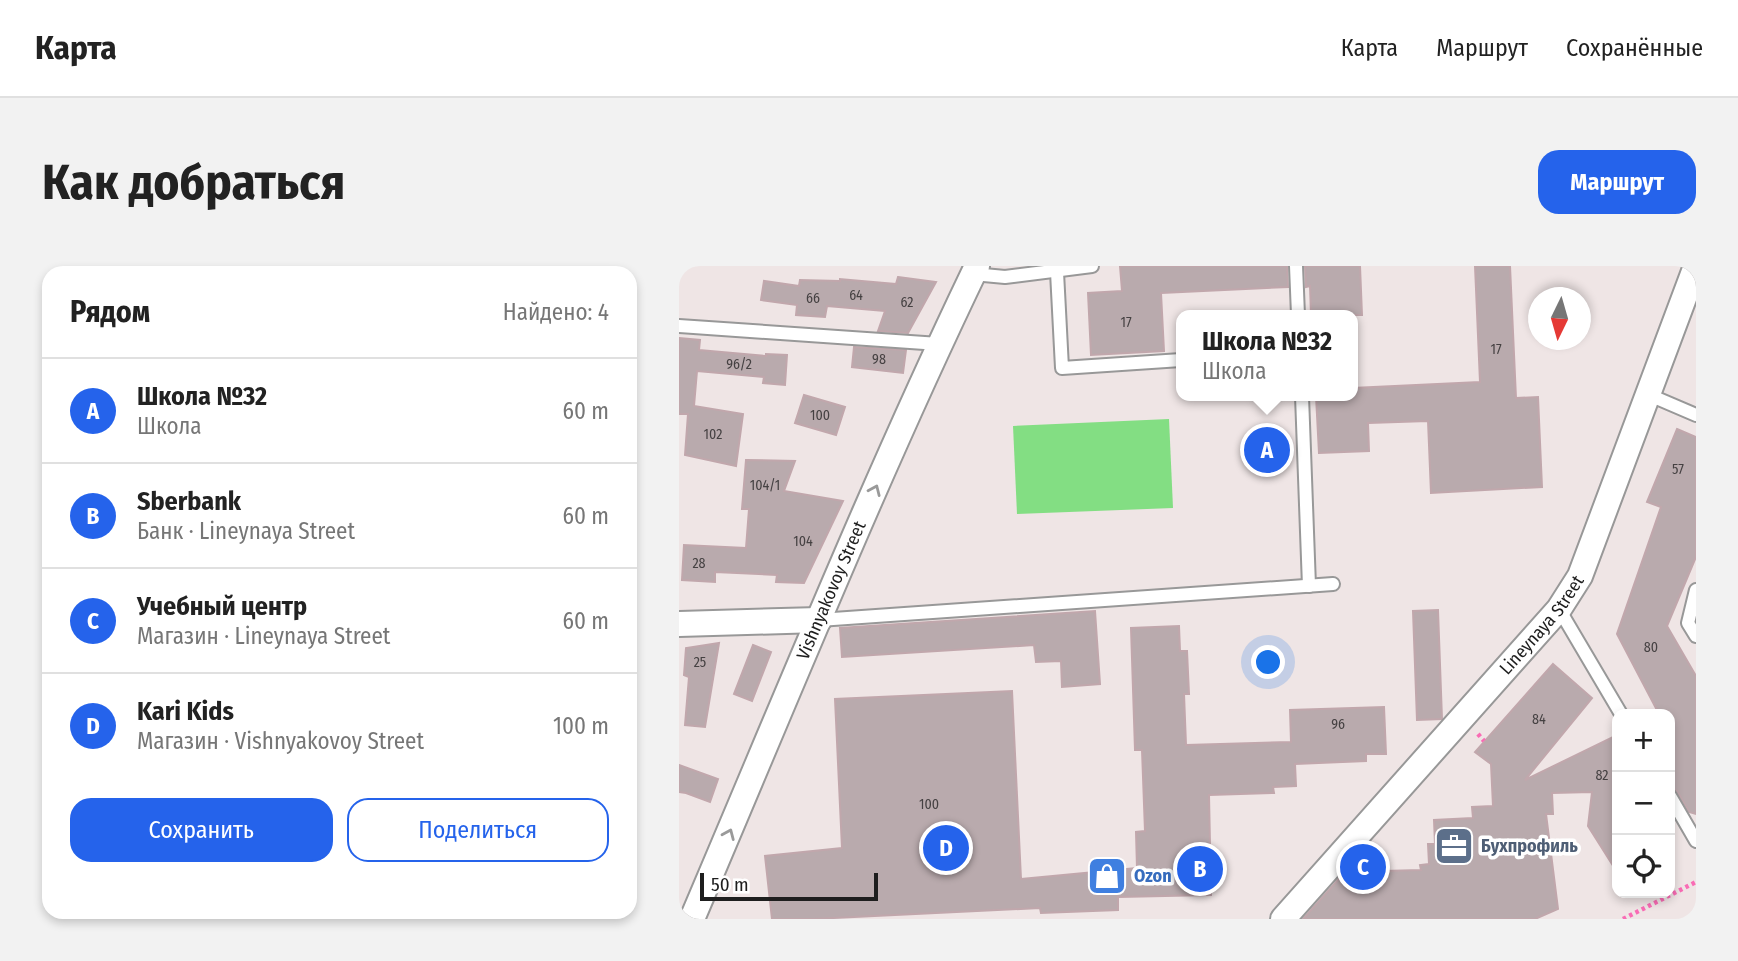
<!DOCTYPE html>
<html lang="ru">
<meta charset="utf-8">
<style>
:root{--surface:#fff;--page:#f2f2f2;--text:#222;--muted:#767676;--line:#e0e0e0;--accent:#2563eb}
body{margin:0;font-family:"Fira Sans Condensed",sans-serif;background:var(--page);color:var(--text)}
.controls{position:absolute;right:21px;bottom:21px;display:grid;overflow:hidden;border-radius:14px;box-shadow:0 4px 10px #0003}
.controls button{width:63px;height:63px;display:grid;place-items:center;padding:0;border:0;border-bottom:2px solid var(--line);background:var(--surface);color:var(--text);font:35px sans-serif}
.compass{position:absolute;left:849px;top:21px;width:63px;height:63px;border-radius:50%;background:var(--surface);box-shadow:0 4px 10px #0003;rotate:185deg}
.scale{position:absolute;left:21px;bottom:18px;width:178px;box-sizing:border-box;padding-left:7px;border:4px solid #1e1e1e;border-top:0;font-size:19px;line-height:24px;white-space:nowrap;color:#1e1e1e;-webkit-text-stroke:5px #fff;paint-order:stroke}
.you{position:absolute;left:590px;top:397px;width:24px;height:24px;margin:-18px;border:5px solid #fff;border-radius:50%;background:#1a73e8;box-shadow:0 0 0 10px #1a73e833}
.badge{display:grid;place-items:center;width:46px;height:46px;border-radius:50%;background:var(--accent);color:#fff;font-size:23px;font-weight:700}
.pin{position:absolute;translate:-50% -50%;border:4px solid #fff;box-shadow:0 2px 7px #0006}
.popup{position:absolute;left:497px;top:44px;width:182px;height:91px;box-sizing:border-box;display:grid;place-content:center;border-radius:14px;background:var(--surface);filter:drop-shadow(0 2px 5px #0005);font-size:23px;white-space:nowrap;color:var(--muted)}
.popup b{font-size:26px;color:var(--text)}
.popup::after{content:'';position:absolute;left:50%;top:100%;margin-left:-14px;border:14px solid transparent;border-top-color:var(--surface)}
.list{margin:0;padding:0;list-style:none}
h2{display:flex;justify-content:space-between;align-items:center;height:91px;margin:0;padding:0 28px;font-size:30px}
h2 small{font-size:23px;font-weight:400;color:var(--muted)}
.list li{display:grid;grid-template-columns:46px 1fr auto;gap:21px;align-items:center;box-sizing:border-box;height:105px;padding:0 28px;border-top:2px solid var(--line)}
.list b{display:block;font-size:26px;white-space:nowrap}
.list p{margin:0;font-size:23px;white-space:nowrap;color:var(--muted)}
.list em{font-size:23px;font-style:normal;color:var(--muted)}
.actions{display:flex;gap:14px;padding:21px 28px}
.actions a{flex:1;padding:16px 0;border:2px solid var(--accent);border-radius:21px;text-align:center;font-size:24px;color:var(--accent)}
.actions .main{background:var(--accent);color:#fff}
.icon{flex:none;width:38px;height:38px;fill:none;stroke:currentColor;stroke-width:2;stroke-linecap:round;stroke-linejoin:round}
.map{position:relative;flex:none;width:1017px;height:653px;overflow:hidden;border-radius:21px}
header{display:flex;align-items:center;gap:42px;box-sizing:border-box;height:98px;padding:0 35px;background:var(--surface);border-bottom:2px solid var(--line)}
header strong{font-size:33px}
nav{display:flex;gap:38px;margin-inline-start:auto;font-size:24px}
.intro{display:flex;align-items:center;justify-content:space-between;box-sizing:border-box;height:168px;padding:0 42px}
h1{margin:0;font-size:49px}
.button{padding:18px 32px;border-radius:21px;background:var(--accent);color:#fff;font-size:24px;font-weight:700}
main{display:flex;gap:42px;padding:0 42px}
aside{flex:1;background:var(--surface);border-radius:21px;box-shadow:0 4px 10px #0003}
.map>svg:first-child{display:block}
.pitch{fill:#83de83}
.building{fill:#b9aaad;stroke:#c1a7ac;stroke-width:2}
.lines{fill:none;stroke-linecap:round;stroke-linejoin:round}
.lane-casing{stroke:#989898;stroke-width:16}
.street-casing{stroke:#989898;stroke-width:28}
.path{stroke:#f96cb5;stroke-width:4.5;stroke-dasharray:3.5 3.5;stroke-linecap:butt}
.lane{stroke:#fff;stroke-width:12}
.street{stroke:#fff;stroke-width:24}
.oneway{stroke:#9a9a9a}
.labels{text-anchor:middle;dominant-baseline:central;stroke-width:7;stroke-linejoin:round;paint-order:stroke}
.number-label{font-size:14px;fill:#454142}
.street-label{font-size:18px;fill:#1e1e1e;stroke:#fff}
.service-label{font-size:18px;font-weight:bold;fill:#4e5e75;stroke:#fff;text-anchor:start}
.shop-label{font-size:18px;font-weight:bold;fill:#366cbe;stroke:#fff;text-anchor:start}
</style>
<header>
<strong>Карта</strong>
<nav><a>Карта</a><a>Маршрут</a><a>Сохранённые</a></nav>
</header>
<div class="intro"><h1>Как добраться</h1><a class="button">Маршрут</a></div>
<main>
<aside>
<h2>Рядом<small>Найдено: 4</small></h2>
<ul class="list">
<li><span class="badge">A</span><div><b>Школа №32</b><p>Школа</p></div><em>60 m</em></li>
<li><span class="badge">B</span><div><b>Sberbank</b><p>Банк · Lineynaya Street</p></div><em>60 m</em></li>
<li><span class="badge">C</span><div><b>Учебный центр</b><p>Магазин · Lineynaya Street</p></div><em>60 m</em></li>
<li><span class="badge">D</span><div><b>Kari Kids</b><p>Магазин · Vishnyakovoy Street</p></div><em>100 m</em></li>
</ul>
<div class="actions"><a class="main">Сохранить</a><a>Поделиться</a></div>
</aside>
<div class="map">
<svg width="1017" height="653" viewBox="0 0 1017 653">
<rect width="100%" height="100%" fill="#efe5e5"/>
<polygon class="pitch" points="490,153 494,242 338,248 334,160"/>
<g class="building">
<polygon points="441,0 608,0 609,21 482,27 485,85 412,89 409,27 443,25"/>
<polygon points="626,0 681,0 683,49 632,49 631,20 627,21"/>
<polygon points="796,0 831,0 837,132 859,131 863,221 752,227 749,155 689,157 690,185 640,187 637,130 674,130 674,122 801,116"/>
<polygon points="219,11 257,16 229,67 199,65 206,45 148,40 146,51 117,49 118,39 82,34 85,15 120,20 121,14 161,15 161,13 217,18"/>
<polygon points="0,72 21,74 20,84 87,90 87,88 108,89 106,119 84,117 85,111 18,105 15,140 64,148 57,200 6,189 9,148 0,148"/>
<polygon points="175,81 227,84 224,107 173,101"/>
<polygon points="125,129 166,141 157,169 116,157"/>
<polygon points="998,163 1017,171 1017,291 988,360 1017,410 1017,548 1010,546 998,525 991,521 991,448 980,448 938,368 982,241 968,236"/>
<polygon points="67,194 116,195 105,225 164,235 125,317 97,316 98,309 36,306 36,316 3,314 5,279 67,282 70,243 63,243"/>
<polygon points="759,344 763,453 738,454 734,345"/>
<polygon points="416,345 421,418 383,421 382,395 357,396 355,379 163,391 161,362"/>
<polygon points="500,360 501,385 508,385 510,428 505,428 507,479 612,476 611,444 705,441 707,488 687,488 687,495 616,498 617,520 594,521 595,527 530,529 532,629 439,631 439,644 362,647 361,642 134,653 93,653 86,590 163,582 156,433 333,425 342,613 458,602 457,566 466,565 463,484 456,484 452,362"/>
<polygon points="40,377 26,461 6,459 10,411 5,409 7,382"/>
<polygon points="74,379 92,386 73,435 55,428"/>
<polygon points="874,398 913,432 846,514 938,469 938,606 909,560 913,526 873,527 874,548 867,548 879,643 856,653 624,653 666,606 742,604 741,599 750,598 749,578 756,578 755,554 794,552 793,541 814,540 812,498 796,486"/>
<polygon points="0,499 39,513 31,536 7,527 0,526"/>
</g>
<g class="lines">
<g class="lane-casing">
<g id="lane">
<polyline points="617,0 619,49"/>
<polyline points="378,6 383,102 502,94"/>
<polyline points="294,8 326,11 413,0"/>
<polyline points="0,60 260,78"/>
<polyline points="968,128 1017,149"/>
<polyline points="623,130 630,320"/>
<polyline points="1017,324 1009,357 1017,370"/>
<polyline points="880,343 942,448"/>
<polyline points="140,354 654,318"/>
<polyline points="991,530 1017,575"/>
</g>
</g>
<g class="street-casing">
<g id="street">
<polyline points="0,358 140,354"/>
<path id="s1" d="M13 653C106 435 195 214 298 0"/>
<path id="s2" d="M604 653 880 343 901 310 1017 0"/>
</g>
</g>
<g class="path">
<polyline points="799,468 805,475"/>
<polyline points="944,653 1017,616"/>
</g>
<use href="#lane" class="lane"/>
<use href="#street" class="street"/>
</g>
<defs><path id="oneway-chevron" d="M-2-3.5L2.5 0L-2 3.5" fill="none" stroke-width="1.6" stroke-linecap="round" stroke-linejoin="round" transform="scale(1.75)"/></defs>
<g class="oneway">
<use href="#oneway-chevron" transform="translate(196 224) rotate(-66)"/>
<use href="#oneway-chevron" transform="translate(50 568) rotate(-67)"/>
</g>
<defs>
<g id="office-square" transform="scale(2.0125)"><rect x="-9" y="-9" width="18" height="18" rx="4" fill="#5c6f8a" stroke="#fff"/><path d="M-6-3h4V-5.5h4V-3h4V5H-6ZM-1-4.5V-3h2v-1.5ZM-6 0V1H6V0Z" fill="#fff"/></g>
<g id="shop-square" transform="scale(2.0125)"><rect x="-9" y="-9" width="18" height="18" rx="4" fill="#3f7fe0" stroke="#fff"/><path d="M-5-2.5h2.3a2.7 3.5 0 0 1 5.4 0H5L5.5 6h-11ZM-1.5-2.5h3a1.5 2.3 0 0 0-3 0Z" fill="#fff"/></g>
</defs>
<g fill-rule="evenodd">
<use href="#office-square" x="775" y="580"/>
<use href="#shop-square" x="428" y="610"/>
</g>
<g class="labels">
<g class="number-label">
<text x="177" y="29">64</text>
<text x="134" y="32">66</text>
<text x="228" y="36">62</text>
<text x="447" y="56">17</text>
<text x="817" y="83">17</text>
<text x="200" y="93">98</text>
<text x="60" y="98">96/2</text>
<text x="141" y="149">100</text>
<text x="34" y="168">102</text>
<text x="999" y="203">57</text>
<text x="86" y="219">104/1</text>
<text x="124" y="275">104</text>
<text x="20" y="297">28</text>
<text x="972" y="381">80</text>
<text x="21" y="396">25</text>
<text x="860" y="453">84</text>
<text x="659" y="458">96</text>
<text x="923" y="509">82</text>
<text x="250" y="538">100</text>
</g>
<g class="street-label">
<text stroke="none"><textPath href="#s1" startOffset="357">Vishnyakovoy Street</textPath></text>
<text stroke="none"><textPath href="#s2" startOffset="392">Lineynaya Street</textPath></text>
</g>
<g class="service-label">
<text x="802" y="580">Бухпрофиль</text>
</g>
<g class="shop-label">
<text x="455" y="610">Ozon</text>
</g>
</g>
</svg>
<div class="controls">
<button>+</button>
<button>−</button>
<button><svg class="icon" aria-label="locate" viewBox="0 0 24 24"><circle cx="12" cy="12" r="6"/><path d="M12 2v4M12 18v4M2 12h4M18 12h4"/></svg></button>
</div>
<svg class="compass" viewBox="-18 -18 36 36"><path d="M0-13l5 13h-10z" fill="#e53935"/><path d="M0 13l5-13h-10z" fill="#767676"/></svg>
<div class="scale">50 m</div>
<div class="you"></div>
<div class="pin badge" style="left:588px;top:184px">A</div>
<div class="popup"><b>Школа №32</b>Школа</div>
<div class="pin badge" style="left:521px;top:603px">B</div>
<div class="pin badge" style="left:684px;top:601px">C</div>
<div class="pin badge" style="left:267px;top:582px">D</div>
</div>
</main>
